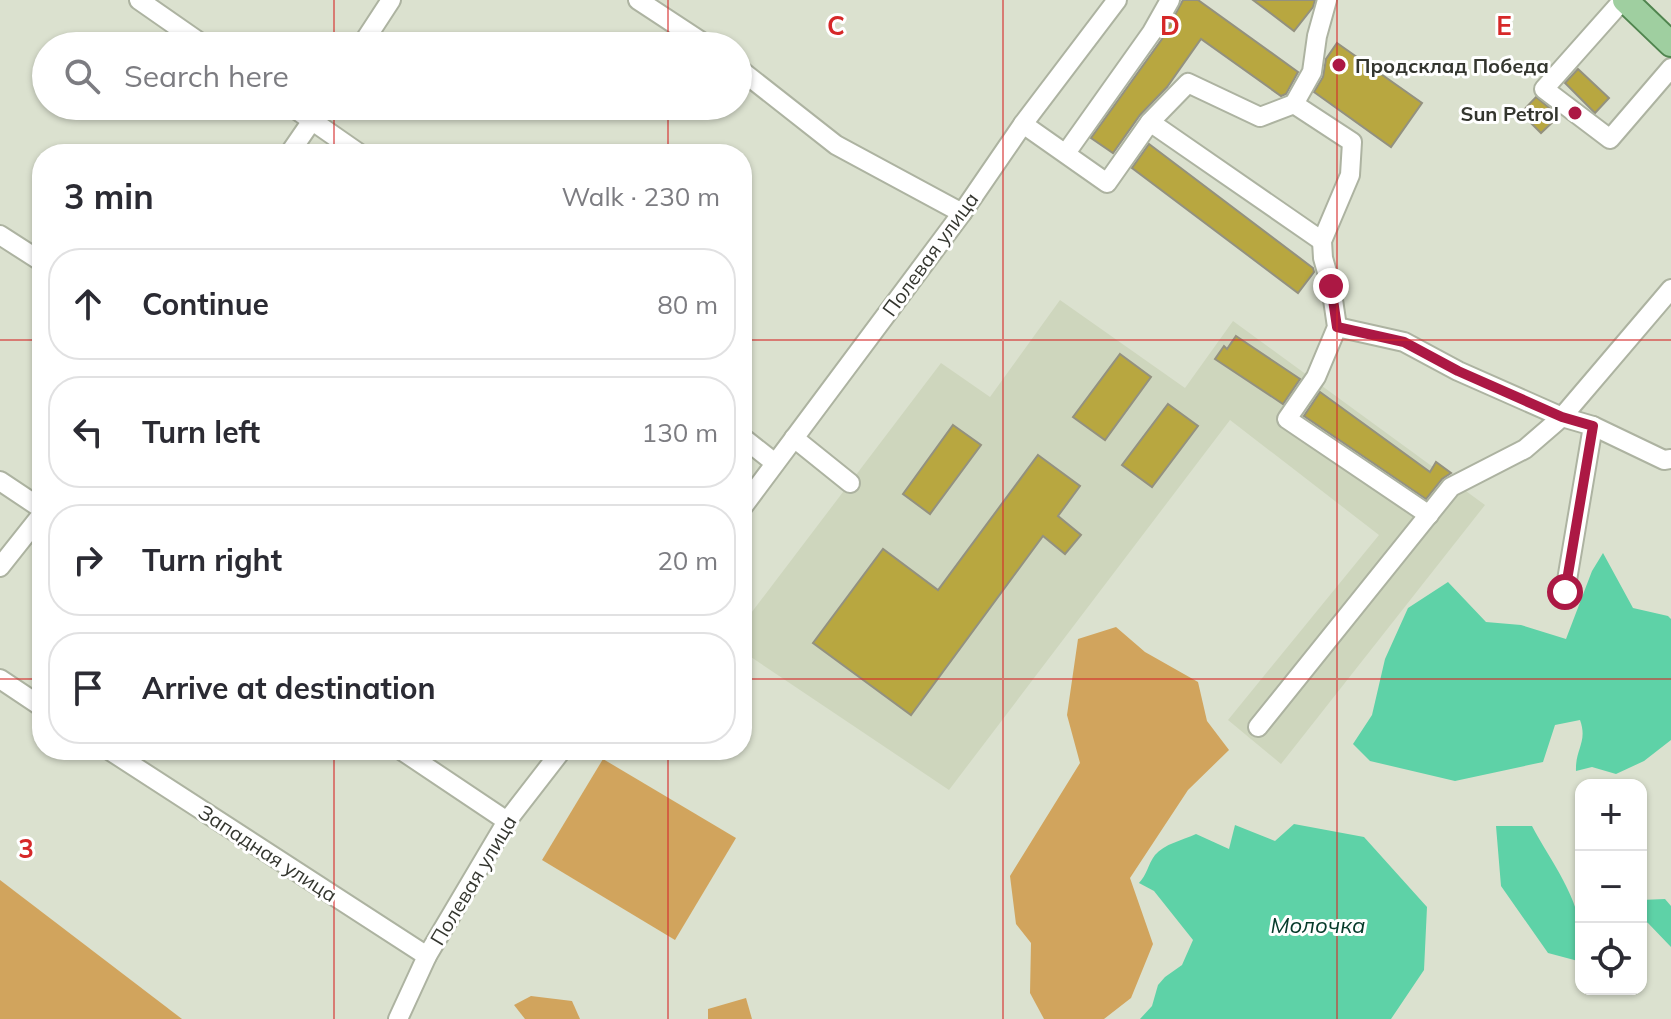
<!DOCTYPE html>
<meta charset="utf-8">
<style>
:root{--surface:#fff;--page:#f7f7f7;--text:#2b2b33;--muted:#7c7c81;--line:#e1e1e2}
body{margin:0;font-family:Mulish,sans-serif;background:var(--page);color:var(--text)}
.controls{position:absolute;right:24px;bottom:24px;display:grid;overflow:hidden;border-radius:16px;box-shadow:0 2px 6px #0004}
.controls button{width:72px;height:72px;display:grid;place-items:center;padding:0;border:0;border-bottom:2px solid var(--line);background:var(--surface);color:var(--text);font:40px sans-serif}
.stop{position:absolute;width:24px;height:24px;margin:-18px;border:6px solid #ac1844;border-radius:50%;background:#fff}
.stop.end{background:#ac1844;border-color:#fff;box-shadow:0 2px 8px #0008}
.list{margin:0;padding:0;list-style:none}
h2{display:flex;justify-content:space-between;align-items:center;height:104px;margin:0;padding:0 32px;font-size:34px}
h2 small{font-size:26px;font-weight:400;color:var(--muted)}
.list li{display:grid;grid-template-columns:52px 1fr auto;gap:24px;align-items:center;box-sizing:border-box;height:112px;margin:0 16px 16px;padding:0 16px;border:2px solid var(--line);border-radius:32px}
.list b{display:block;font-size:30px;white-space:nowrap}
.list em{font-size:26px;font-style:normal;color:var(--muted)}
.icon{flex:none;width:44px;height:44px;fill:none;stroke:currentColor;stroke-width:2;stroke-linecap:round;stroke-linejoin:round}
.map{position:relative;flex:none;width:1671px;height:1019px;overflow:hidden}
.search{position:absolute;background:var(--surface);box-shadow:0 2px 6px #0004;left:32px;top:32px;width:720px;height:88px;display:flex;align-items:center;gap:20px;box-sizing:border-box;padding:0 28px;border-radius:44px;color:var(--muted);font-size:30px}
.panel{position:absolute;background:var(--surface);box-shadow:0 2px 6px #0004;left:32px;top:144px;width:720px;height:616px;border-radius:32px}
.map>svg:first-child{display:block}
.built{fill:#ced6bd}
.green{fill:#d1a45d}
.water{fill:#5ed2a7}
.building{fill:#b8a740;stroke:#93917f;stroke-width:2}
.lines{fill:none;stroke-linecap:round;stroke-linejoin:round}
.minor-casing{stroke:#adb3a1;stroke-width:22}
.major-casing{stroke:#50854f;stroke-width:28}
.minor{stroke:#fff;stroke-width:18}
.major{stroke:#9fcfa0;stroke-width:24}
.route{stroke:#ac1844;stroke-width:10}
.grid{fill:none;stroke:#d62828;stroke-width:2;stroke-opacity:0.55}
.poi-dot{fill:#ac1844;stroke:#fff;stroke-width:3}
.labels{text-anchor:middle;dominant-baseline:central;stroke-width:6;stroke-linejoin:round;paint-order:stroke}
.poi-label{font-size:20px;font-weight:bold;fill:#34362f;stroke:#fff;text-anchor:start}
.street-label{font-size:20px;fill:#34362f;stroke:#fff}
.water-label{font-size:22px;font-style:italic;fill:#053a2a;stroke:#fff}
.grid-label{font-size:26px;text-anchor:middle;font-weight:bold;fill:#d62828;stroke:#fff;stroke-width:6;stroke-linejoin:round;paint-order:stroke}
</style>
<div class="map">
<svg width="1671" height="1019" viewBox="0 0 1671 1019">
<rect width="100%" height="100%" fill="#dbe1cf"/>
<polygon class="built" points="1060,300 1185,388 1233,321 1485,505 1281,764 1228,720 1379,535 1230,420 949,790 742,651 742,625 941,363 990,397"/>
<g class="green">
<polygon points="1116,627 1145,652 1198,682 1207,721 1229,750 1188,790 1130,878 1153,944 1131,998 1104,1019 1044,1019 1030,993 1031,943 1016,924 1010,876 1080,763 1067,715 1078,639"/>
<polygon points="603,759 736,838 675,940 542,860"/>
<polygon points="0,880 182,1019 0,1019"/>
<polygon points="531,996 572,1001 580,1019 525,1019 514,1005"/>
<polygon points="746,998 752,1019 708,1019 708,1009"/>
</g>
<g class="water">
<path d="M1603 553 1633 608 1668 616 1671 619V740L1644 761 1616 774 1592 767 1576 771C1575 749 1588 742 1580 720L1555 725 1543 762 1455 781 1370 761 1353 744 1372 715 1385 659 1408 608 1448 582 1486 622 1521 625 1566 639 1592 571Z"/>
<path d="M1294 824 1364 837 1427 907 1424 970 1391 1019H1140L1152 1006 1158 985 1165 977 1182 965 1193 940 1154 891 1139 883C1147 875 1148 864 1155 855 1164 844 1183 840 1196 834L1229 849 1235 825 1275 841Z"/>
<path d="M1496 826H1532C1553 866 1593 914 1578 961L1548 953 1501 886Z"/>
<polygon points="1665,899 1671,906 1671,947 1648,923 1641,919 1641,900"/>
</g>
<g class="building">
<polygon points="1183,0 1198,0 1298,72 1286,94 1281,96 1201,39 1167,87 1140,115 1113,153 1091,138 1162,39"/>
<polygon points="1253,0 1315,0 1313,7 1294,31"/>
<polygon points="1337,43 1422,103 1391,147 1314,92 1323,77 1326,59"/>
<polygon points="1578,69 1609,98 1595,113 1565,83"/>
<polygon points="1536,97 1559,116 1541,133 1521,113"/>
<polygon points="1149,144 1313,268 1314,272 1298,293 1132,168"/>
<polygon points="1236,336 1300,379 1283,404 1215,359 1224,346 1227,349"/>
<polygon points="1120,354 1151,377 1105,440 1073,417"/>
<polygon points="1320,392 1430,472 1436,462 1451,473 1442,479 1426,499 1304,416"/>
<polygon points="1168,404 1198,426 1152,487 1122,465"/>
<polygon points="953,425 981,445 930,514 903,494"/>
<polygon points="1038,455 1080,486 1058,516 1081,535 1065,554 1043,536 911,715 813,643 883,549 938,590"/>
</g>
<g class="lines">
<g class="minor-casing">
<g id="minor">
<polyline points="139,0 205,46"/>
<polyline points="638,0 708,46"/>
<polyline points="1327,0 1317,36 1312,72 1294,104 1352,142 1350,175 1322,241 1323,258 1331,286 1337,327 1316,377 1287,419 1429,515"/>
<polyline points="1623,0 1544,89 1610,139 1671,68"/>
<polyline points="361,46 391,0"/>
<polyline points="738,68 836,145 962,213"/>
<polyline points="291,106 360,154"/>
<polyline points="1150,122 1188,83 1260,117 1294,104"/>
<polyline points="1023,124 1107,183 1150,122 1322,241"/>
<polyline points="1066,153 1152,32 1170,0"/>
<polyline points="289,154 322,106"/>
<polyline points="0,235 42,262"/>
<polyline points="1337,327 1404,342 1458,371 1562,417 1593,426 1565,592"/>
<polyline points="1593,426 1664,460 1671,459"/>
<polyline points="742,437 775,463"/>
<polyline points="794,438 850,483"/>
<polyline points="0,481 42,509"/>
<polyline points="742,508 962,213 1023,124 1117,0"/>
<polyline points="0,567 42,514"/>
<polyline points="0,679 42,707"/>
<polyline points="1258,727 1451,487 1525,449 1562,417 1671,289"/>
<polyline points="109,750 427,956"/>
<polyline points="401,750 507,821"/>
<polyline points="398,1019 427,956 507,821 562,750"/>
</g>
</g>
<g class="major-casing">
<polyline id="major" points="1625,0 1671,44"/>
</g>
<use href="#minor" class="minor"/>
<use href="#major" class="major"/>
</g>
<g class="lines">
<polyline class="route" points="1331,286 1337,327 1404,342 1458,371 1562,417 1593,426 1565,592"/>
</g>
<path class="grid" d="M334 0V46M668 0V46M1003 0V1019M1337 0V1019M334 106V154M668 106V154M0 340H42M742 340H1671M0 679H42M742 679H1671M334 750V1019M668 750V1019"/>
<g class="poi-dot">
<circle cx="1339" cy="65" r="8"/>
<circle cx="1575" cy="113" r="8"/>
</g>
<g class="labels">
<g class="poi-label">
<text x="1355" y="65">Продсклад Победа</text>
<text x="1559" y="113" text-anchor="end">Sun Petrol</text>
</g>
<g class="street-label">
<text transform="translate(930 254) rotate(-54)">Полевая улица</text>
<text transform="translate(268 853) rotate(33)">Западная улица</text>
<text transform="translate(473 880) rotate(-59)">Полевая улица</text>
</g>
<g class="water-label">
<text x="1318" y="925">Молочка</text>
</g>
</g>
<g class="grid-label">
<text x="836" y="35">C</text>
<text x="1170" y="35">D</text>
<text x="1504" y="35">E</text>
<text x="26" y="858">3</text>
</g>
</svg>
<div class="controls">
<button>+</button>
<button>−</button>
<button><svg class="icon" aria-label="locate" viewBox="0 0 24 24"><circle cx="12" cy="12" r="6"/><path d="M12 2v4M12 18v4M2 12h4M18 12h4"/></svg></button>
</div>
<div class="stop" style="left:1565px;top:592px"></div>
<div class="stop end" style="left:1331px;top:286px"></div>
<div class="search"><svg class="icon" aria-label="search" viewBox="0 0 24 24"><circle cx="10" cy="10" r="6"/><path d="M15 15l6 6"/></svg>Search here</div>
<section class="panel">
<h2>3 min<small>Walk · 230 m</small></h2>
<ul class="list">
<li><svg class="icon" aria-label="ahead" viewBox="0 0 24 24"><path d="M12 20V5M6 11l6-6 6 6"/></svg><div><b>Continue</b></div><em>80 m</em></li>
<li><svg class="icon" aria-label="left" viewBox="0 0 24 24"><path d="M17 20v-9H6M10 6l-5 5 5 5"/></svg><div><b>Turn left</b></div><em>130 m</em></li>
<li><svg class="icon" aria-label="right" viewBox="0 0 24 24"><path d="M7 20v-9h11M14 6l5 5-5 5"/></svg><div><b>Turn right</b></div><em>20 m</em></li>
<li><svg class="icon" aria-label="arrive" viewBox="0 0 24 24"><path d="M6 21V4h12l-3 4 3 4H6"/></svg><div><b>Arrive at destination</b></div></li>
</ul>
</section>
</div>
